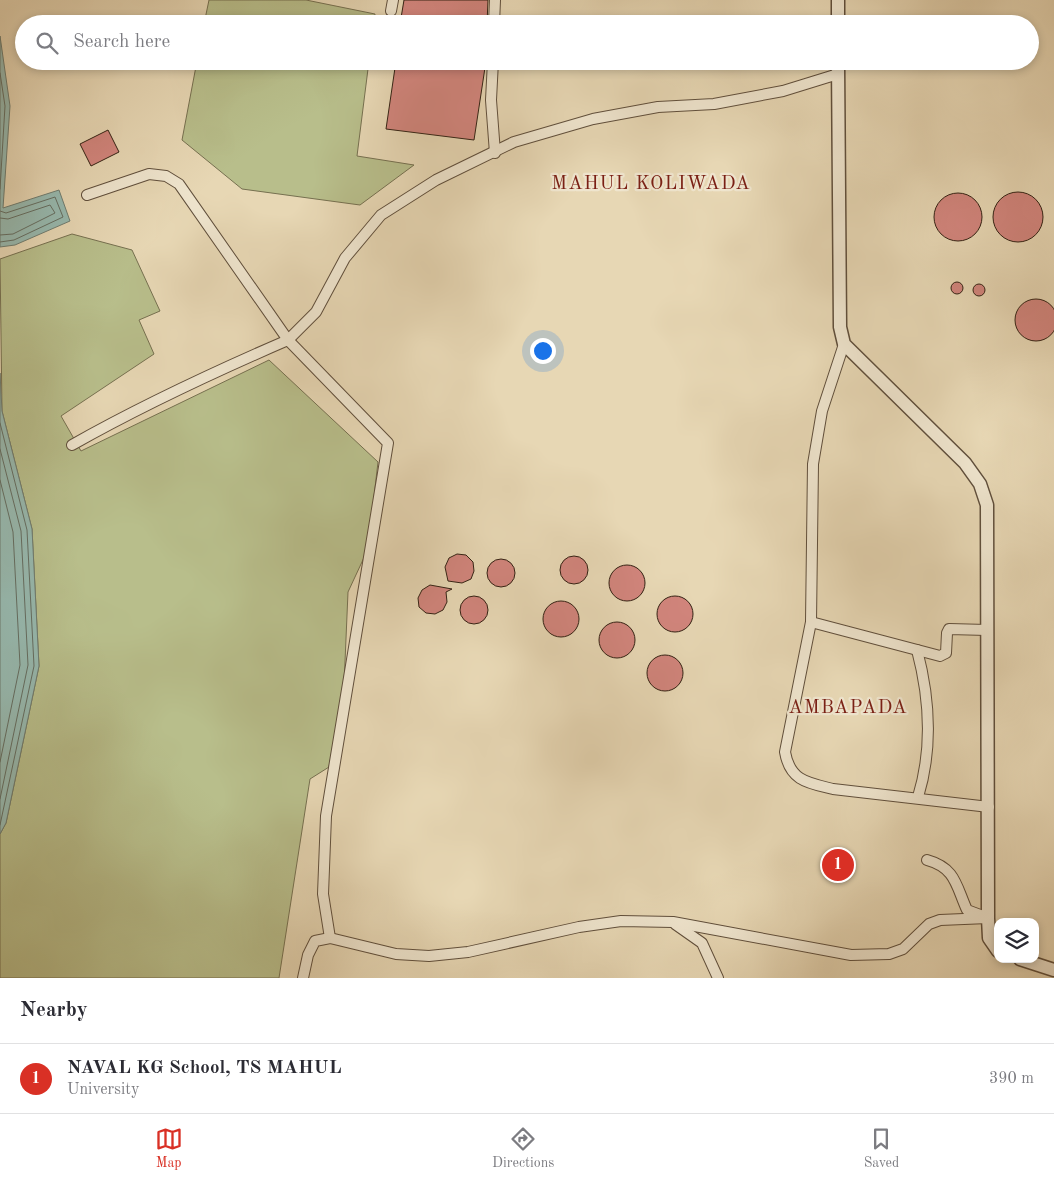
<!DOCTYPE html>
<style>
:root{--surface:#fff;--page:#f2f2f3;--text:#2b2b33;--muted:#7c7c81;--line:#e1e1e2;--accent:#d93025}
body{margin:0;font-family:"Old Standard TT",serif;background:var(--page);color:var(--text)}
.controls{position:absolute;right:15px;bottom:15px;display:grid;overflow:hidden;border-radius:10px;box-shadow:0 2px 8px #0003}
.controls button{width:45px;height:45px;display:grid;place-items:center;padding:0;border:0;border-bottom:1px solid var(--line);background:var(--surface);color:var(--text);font:25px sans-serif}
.you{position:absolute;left:542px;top:350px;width:18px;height:18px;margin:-12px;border:4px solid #fff;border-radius:50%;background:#1a73e8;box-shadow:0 0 0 8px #1a73e833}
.badge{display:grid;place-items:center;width:32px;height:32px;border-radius:50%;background:var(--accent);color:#fff;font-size:16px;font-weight:700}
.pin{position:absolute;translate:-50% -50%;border:2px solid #fff;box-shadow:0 1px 5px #0006}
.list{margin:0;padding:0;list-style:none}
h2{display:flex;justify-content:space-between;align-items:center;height:65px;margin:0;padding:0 20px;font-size:21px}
h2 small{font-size:16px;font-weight:400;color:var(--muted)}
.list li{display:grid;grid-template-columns:32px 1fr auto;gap:15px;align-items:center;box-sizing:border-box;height:70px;padding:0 20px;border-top:1px solid var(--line)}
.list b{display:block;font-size:19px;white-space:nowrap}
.list p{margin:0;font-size:16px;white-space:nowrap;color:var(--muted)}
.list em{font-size:16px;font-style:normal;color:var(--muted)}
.icon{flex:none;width:28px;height:28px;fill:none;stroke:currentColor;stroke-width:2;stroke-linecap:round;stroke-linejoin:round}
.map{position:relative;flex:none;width:1054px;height:978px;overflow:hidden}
.search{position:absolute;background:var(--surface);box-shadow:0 2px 8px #0003;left:15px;right:15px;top:15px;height:55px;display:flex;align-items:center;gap:12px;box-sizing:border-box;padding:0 18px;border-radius:28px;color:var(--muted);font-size:19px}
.sheet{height:135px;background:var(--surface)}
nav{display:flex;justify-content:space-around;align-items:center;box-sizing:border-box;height:70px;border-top:1px solid var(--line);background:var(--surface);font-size:14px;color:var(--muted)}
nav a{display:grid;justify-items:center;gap:2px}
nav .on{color:var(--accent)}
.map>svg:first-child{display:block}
.green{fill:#b8be8b;stroke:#767050}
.water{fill:#97b9af;stroke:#6f7d71}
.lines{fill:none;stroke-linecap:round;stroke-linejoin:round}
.shore{stroke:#656e62;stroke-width:1}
.building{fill:#d2857d;stroke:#332214}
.minor-casing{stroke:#604f3c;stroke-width:12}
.tertiary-casing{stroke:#604f3c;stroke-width:15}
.minor{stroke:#efe5ce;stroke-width:10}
.tertiary{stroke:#efe5ce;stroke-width:12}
.labels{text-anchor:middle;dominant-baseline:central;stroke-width:4.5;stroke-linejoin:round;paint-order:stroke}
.neighbourhood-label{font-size:19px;letter-spacing:1px;fill:#7a1f14;stroke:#efe5ce}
</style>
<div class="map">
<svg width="1054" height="978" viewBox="0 0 1054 978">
<rect width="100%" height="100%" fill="#e7d7b4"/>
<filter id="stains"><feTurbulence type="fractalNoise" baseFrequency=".004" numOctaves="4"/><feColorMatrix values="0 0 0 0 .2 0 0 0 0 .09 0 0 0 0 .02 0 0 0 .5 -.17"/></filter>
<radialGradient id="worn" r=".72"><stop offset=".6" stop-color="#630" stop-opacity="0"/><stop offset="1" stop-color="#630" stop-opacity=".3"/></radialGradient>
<g class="green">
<polygon points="209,0 306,0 375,14 374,24 204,24"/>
<polygon points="197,61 369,61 357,156 414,165 360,205 242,189 182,140"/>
<polygon points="72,234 132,250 160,311 139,320 154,354 61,416 81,451 269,360 378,462 368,549 348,592 344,685 329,767 310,779 279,978 0,978 0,834 6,823 39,666 32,529 2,411 0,259"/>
</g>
<g class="water">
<polygon points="0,36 10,106 3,208 59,190 70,221 15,245 0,247"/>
<polygon points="0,373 2,411 32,529 39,666 6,823 0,834"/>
</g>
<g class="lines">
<g class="shore">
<polyline points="0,73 5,106 0,189"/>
<polyline points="0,211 6,213 55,197 63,217 14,240 0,242"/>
<polyline points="0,218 8,219 50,205 55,213 13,234 0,235"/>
<polyline points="0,423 27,530 34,666 0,825"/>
<polyline points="0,449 21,531 28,665 0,799"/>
<polyline points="0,480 13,532 20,665 0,762"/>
</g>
</g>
<g class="building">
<polygon points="404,0 488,0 487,24 400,24"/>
<polygon points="396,61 486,61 474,140 386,129"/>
<polygon points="108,130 119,152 91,166 80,144"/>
<circle cx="1018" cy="217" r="25"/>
<circle cx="958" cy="217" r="24"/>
<circle cx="957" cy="288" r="6"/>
<circle cx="979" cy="290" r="6"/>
<circle cx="1036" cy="320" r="21"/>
<polygon points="457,554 466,555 473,562 474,571 471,579 462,583 448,581 445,567 449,558"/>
<circle cx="574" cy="570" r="14"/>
<circle cx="501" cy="573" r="14"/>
<circle cx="627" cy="583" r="18"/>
<polygon points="430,585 452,589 446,592 447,602 443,610 435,614 426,613 419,607 418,598 422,590"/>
<circle cx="474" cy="610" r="14"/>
<circle cx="675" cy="614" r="18"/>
<circle cx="561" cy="619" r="18"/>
<circle cx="617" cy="640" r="18"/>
<circle cx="665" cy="673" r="18"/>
</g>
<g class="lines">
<g class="minor-casing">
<g id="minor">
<polyline points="391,11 393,0"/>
<polyline points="494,24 495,0"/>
<polyline points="493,61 491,100 495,153"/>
<polyline points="87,195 149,174 166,176 179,184 288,340 316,312 345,258 381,215 436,180 514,142 593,119 658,107 714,104 783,91 838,74"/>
<path d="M844 344 822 411 813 464 811 622 785 752C790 781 808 783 833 789L989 807"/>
<path d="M72 445C141 406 214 372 288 340L388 443 326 816 323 894 330 938"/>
<polyline points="811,622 940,656 946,653 947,633 949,629 987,630"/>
<path d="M917 650C930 699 933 748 918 797"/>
<path d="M927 860C956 868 956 886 967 910L983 916"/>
<polyline points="675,924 702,943 718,978"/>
<polyline points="303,978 308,955 315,941 330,938 396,954 429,956 468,952 579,927 621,921 673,922 851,955 889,954 903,949 929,924 940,920 988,918"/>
</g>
</g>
<g class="tertiary-casing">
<g id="tertiary">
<polyline points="838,0 838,24"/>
<polyline points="838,61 840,327 844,344 965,463 980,484 987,505 988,918 989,938 998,951"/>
<polyline points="1020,959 1054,970"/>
</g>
</g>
<use href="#minor" class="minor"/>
<use href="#tertiary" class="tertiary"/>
</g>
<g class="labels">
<g class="neighbourhood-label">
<text x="651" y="184">MAHUL KOLIWADA</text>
<text x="848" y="708">AMBAPADA</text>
</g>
</g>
<rect width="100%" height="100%" filter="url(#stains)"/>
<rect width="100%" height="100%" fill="url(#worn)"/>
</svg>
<div class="controls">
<button><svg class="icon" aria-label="layers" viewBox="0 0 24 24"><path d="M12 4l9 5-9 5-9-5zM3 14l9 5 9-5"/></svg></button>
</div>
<div class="you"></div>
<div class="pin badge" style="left:838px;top:865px">1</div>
<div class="search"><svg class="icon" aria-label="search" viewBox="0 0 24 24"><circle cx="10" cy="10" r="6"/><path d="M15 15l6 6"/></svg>Search here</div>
</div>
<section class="sheet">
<h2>Nearby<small></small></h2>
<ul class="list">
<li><span class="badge">1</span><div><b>NAVAL KG School, TS MAHUL</b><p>University</p></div><em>390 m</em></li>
</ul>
</section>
<nav>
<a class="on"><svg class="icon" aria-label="map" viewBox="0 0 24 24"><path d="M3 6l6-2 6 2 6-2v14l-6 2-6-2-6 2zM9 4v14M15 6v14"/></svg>Map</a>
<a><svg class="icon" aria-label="directions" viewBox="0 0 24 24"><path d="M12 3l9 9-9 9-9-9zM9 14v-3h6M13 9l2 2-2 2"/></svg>Directions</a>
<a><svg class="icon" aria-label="saved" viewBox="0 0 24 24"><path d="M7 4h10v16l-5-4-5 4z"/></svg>Saved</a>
</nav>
